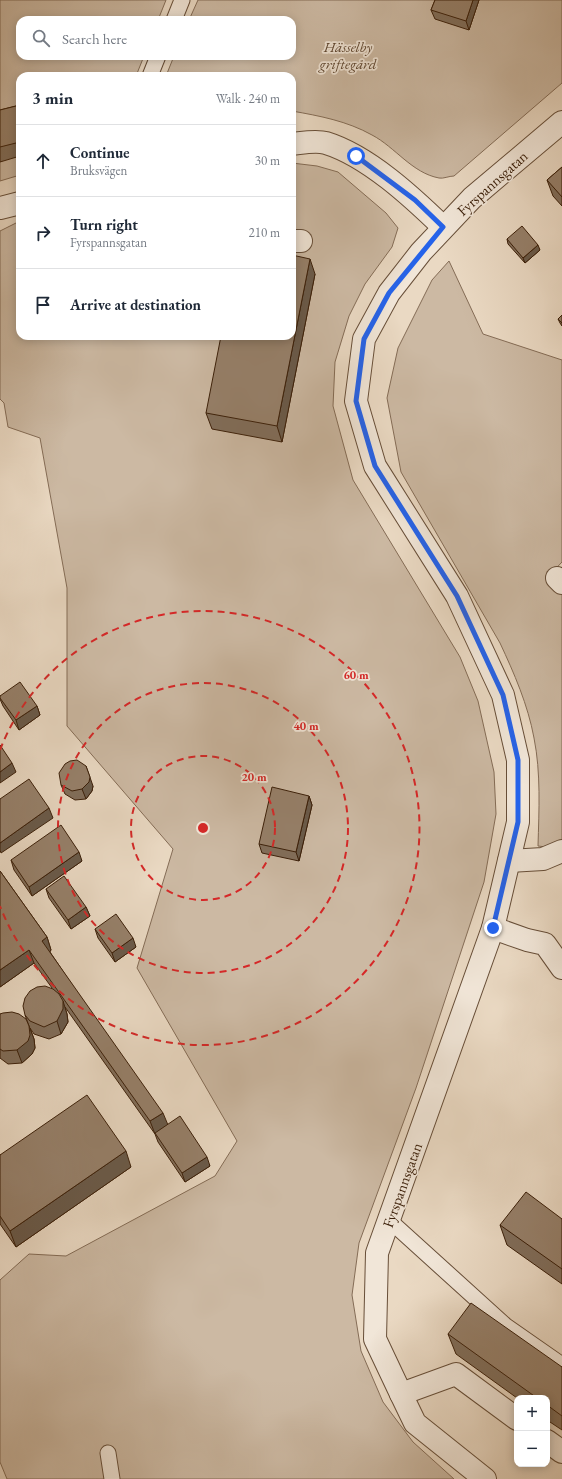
<!DOCTYPE html>
<meta charset="utf-8">
<style>
:root{--surface:#fff;--page:#f6f6f7;--text:#1f2937;--muted:#747a83;--line:#e0e1e3}
body{margin:0;font-family:"EB Garamond",serif;background:var(--page);color:var(--text)}
.controls{position:absolute;right:12px;bottom:12px;display:grid;overflow:hidden;border-radius:8px;box-shadow:0 2px 10px #0003}
.controls button{width:36px;height:36px;display:grid;place-items:center;padding:0;border:0;border-bottom:1px solid var(--line);background:var(--surface);color:var(--text);font:20px sans-serif}
.stop{position:absolute;width:12px;height:12px;margin:-9px;border:3px solid #2563eb;border-radius:50%;background:#fff}
.stop.end{background:#2563eb;border-color:#fff;box-shadow:0 1px 4px #0008}
.list{margin:0;padding:0;list-style:none}
h2{display:flex;justify-content:space-between;align-items:center;height:52px;margin:0;padding:0 16px;font-size:17px}
h2 small{font-size:13px;font-weight:400;color:var(--muted)}
.list li{display:grid;grid-template-columns:26px 1fr auto;gap:12px;align-items:center;box-sizing:border-box;height:72px;padding:0 16px;border-top:1px solid var(--line)}
.list b{display:block;font-size:15px;white-space:nowrap}
.list p{margin:0;font-size:13px;white-space:nowrap;color:var(--muted)}
.list em{font-size:13px;font-style:normal;color:var(--muted)}
.icon{flex:none;width:22px;height:22px;fill:none;stroke:currentColor;stroke-width:2;stroke-linecap:round;stroke-linejoin:round}
.map{position:relative;flex:none;width:562px;height:1479px;overflow:hidden}
.search{position:absolute;background:var(--surface);box-shadow:0 2px 10px #0003;left:16px;top:16px;width:280px;height:44px;display:flex;align-items:center;gap:10px;box-sizing:border-box;padding:0 14px;border-radius:12px;color:var(--muted);font-size:15px}
.panel{position:absolute;background:var(--surface);box-shadow:0 2px 10px #0003;left:16px;top:72px;width:280px;height:268px;border-radius:12px}
.map>svg:first-child{display:block}
.green{fill:#ccb9a3;stroke:#846c56}
.lines{fill:none;stroke-linecap:round;stroke-linejoin:round}
.lane-casing{stroke:#674e38;stroke-width:17}
.street-casing{stroke:#674e38;stroke-width:24}
.lane{stroke:#f1e6d8;stroke-width:15}
.street{stroke:#f1e6d8;stroke-width:22}
.wall{fill:#816e5b;stroke:#3b1f09}
.shaded-wall{fill:#695a4a;stroke:#3b1f09}
.building{fill:#96806a;stroke:#3b1f09}
.route{stroke:#2563eb;stroke-width:5}
.ring{fill:none;stroke:#d62828;stroke-width:2;stroke-dasharray:7 5}
.labels{text-anchor:middle;dominant-baseline:central;stroke-width:3.5;stroke-linejoin:round;paint-order:stroke}
.park-label{font-size:15px;font-style:italic;fill:#5f4630;stroke:#f1e6d8}
.street-label{font-size:15px;fill:#3b1f09;stroke:#f1e6d8}
.centre{fill:#d62828;stroke:#f1e6d8;stroke-width:2}
.ring-label{font-size:12px;text-anchor:middle;font-weight:bold;fill:#d62828;stroke:#f1e6d8;stroke-width:3.5;stroke-linejoin:round;paint-order:stroke}
</style>
<div class="map">
<svg width="562" height="1479" viewBox="0 0 562 1479">
<rect width="100%" height="100%" fill="#ead9c3"/>
<filter id="stains"><feTurbulence type="fractalNoise" baseFrequency=".005" numOctaves="4"/><feColorMatrix values="0 0 0 0 .2 0 0 0 0 .09 0 0 0 0 .02 0 0 0 .5 -.17"/></filter>
<radialGradient id="worn" r=".72"><stop offset=".6" stop-color="#630" stop-opacity="0"/><stop offset="1" stop-color="#630" stop-opacity=".3"/></radialGradient>
<g class="green">
<polygon points="0,0 166,0 158,20 20,20 20,56 144,56 136,76 20,76 20,175 0,181"/>
<path d="M198 0H562V83L454 176C449 176 443 179 439 178 412 173 395 147 372 135 347 121 320 116 292 111V76H166L174 56H292V20H189Z"/>
<polygon points="292,163 317,166 338,172 386,213 398,228 392,247 365,284 349,316 335,362 333,406 353,480 460,657 478,701 494,772 496,814 484,882 416,1088 359,1243 352,1295 361,1351 383,1402 413,1442 454,1479 7,1479 0,1462 0,1280 29,1254 66,1256 215,1176 237,1141 137,968 173,849 67,726 67,588 40,438 8,427 4,403 0,399 0,231 20,221 20,336 292,336"/>
<path d="M449 261 483 334 562 360V562L546 579 562 593V845L554 848 538 846C539 810 541 773 534 738 528 705 514 673 500 643L401 472 387 398 398 348 432 280Z"/>
</g>
<g class="lines">
<g class="lane-casing">
<g id="lane">
<polyline points="174,20 182,0"/>
<polyline points="150,76 158,56"/>
<polyline points="389,1220 506,1326 562,1365"/>
<polyline points="108,1453 112,1479"/>
</g>
</g>
<g class="street-casing">
<g id="street">
<path d="M292 144C302 143 316 140 326 143 368 156 412 197 443 227"/>
<polyline points="0,208 20,203"/>
<polyline points="292,241 301,241"/>
<polyline points="557,578 562,583"/>
<polyline points="509,861 543,859 562,851"/>
<polyline points="493,928 527,940 545,944 562,968"/>
<polyline points="401,1394 456,1374 517,1419"/>
<polyline points="547,1441 562,1452"/>
<polyline points="485,1479 415,1423 401,1394 375,1339 377,1253 493,928 518,822 518,760 503,695 457,596 375,466 356,401 364,339 389,293 421,252 472,198 562,122"/>
</g>
</g>
<use href="#lane" class="lane"/>
<use href="#street" class="street"/>
</g>
<g class="wall">
<polygon points="435,0 479,0 469,30 435,19 431,10"/>
<polygon points="20,105 20,156 0,162 0,110"/>
<polygon points="562,167 562,206 553,196 547,180"/>
<polygon points="507,239 540,250 525,263 508,244"/>
<polygon points="315,274 282,442 212,429 206,413"/>
<polygon points="562,315 562,326 560,323 558,319"/>
<polygon points="0,696 37,706 40,715 19,730 3,706 0,699"/>
<polygon points="61,785 93,786 92,791 86,799 75,800 65,794"/>
<polygon points="309,796 312,805 299,861 262,853 259,844"/>
<polygon points="11,860 82,861 32,896 14,870"/>
<polygon points="0,871 47,937 51,950 50,952 167,1125 210,1166 185,1182 158,1142 155,1134 65,1007 67,1014 68,1022 61,1034 49,1039 34,1034 30,1028 34,1039 35,1048 32,1054 22,1063 8,1064 0,1058 0,1014 29,1026 25,1015 52,988 34,963 0,987"/>
<polygon points="46,889 86,907 90,916 71,929 49,898"/>
<polygon points="95,929 136,947 115,962 98,938"/>
<polygon points="0,1155 131,1167 16,1247 0,1224"/>
<polygon points="562,1219 562,1284 507,1245 500,1225"/>
<polygon points="448,1334 562,1367 562,1430 547,1420 547,1398 517,1398 456,1354"/>
</g>
<g class="shaded-wall">
<polygon points="473,0 479,0 469,30 466,21"/>
<polygon points="538,245 540,250 525,263 523,258"/>
<polygon points="310,259 315,274 282,442 277,426"/>
<polygon points="37,706 40,715 19,730 16,720"/>
<polygon points="12,763 16,772 0,783 0,772"/>
<polygon points="86,766 93,786 92,791 86,799 82,789"/>
<polygon points="309,796 312,805 299,861 296,852"/>
<polygon points="49,808 53,818 1,853 0,850 0,843"/>
<polygon points="79,852 82,861 32,896 29,887"/>
<polygon points="86,907 90,916 71,929 68,920"/>
<polygon points="47,937 51,950 47,954 42,941"/>
<polygon points="133,938 136,947 115,962 112,953"/>
<polygon points="29,950 34,963 0,987 0,970"/>
<polygon points="63,1001 67,1014 68,1022 61,1034 57,1021"/>
<polygon points="29,1026 34,1039 35,1048 32,1054 22,1063 17,1050"/>
<polygon points="163,1113 168,1125 155,1134 150,1121"/>
<polygon points="126,1151 131,1167 16,1247 10,1231"/>
<polygon points="207,1157 210,1166 185,1182 182,1173"/>
</g>
<g class="building">
<polygon points="435,0 473,0 466,21 431,10"/>
<polygon points="20,105 20,142 0,147 0,110"/>
<polygon points="562,167 562,197 547,180"/>
<polygon points="522,226 538,245 523,258 507,239"/>
<polygon points="292,255 310,259 277,426 206,413 221,336 292,336"/>
<polygon points="562,315 562,323 558,319"/>
<polygon points="20,682 37,706 16,720 0,698 0,696"/>
<polygon points="0,745 12,763 0,772"/>
<polygon points="77,760 86,766 90,777 89,782 82,789 72,791 61,785 59,773 65,764 70,761"/>
<polygon points="29,779 49,808 0,843 0,799"/>
<polygon points="272,787 309,796 296,852 259,844"/>
<polygon points="61,825 79,852 29,887 11,860"/>
<polygon points="0,871 47,937 42,941 163,1113 150,1121 29,950 0,970"/>
<polygon points="64,876 86,907 68,920 46,889"/>
<polygon points="116,914 133,938 112,953 95,929"/>
<polygon points="45,986 53,989 59,994 63,1001 63,1009 57,1021 44,1027 30,1021 25,1015 23,1006 25,998 30,991 37,987"/>
<polygon points="12,1012 19,1014 26,1019 29,1026 30,1035 28,1041 17,1050 3,1051 0,1049 0,1014 3,1013"/>
<polygon points="87,1095 126,1151 10,1231 0,1216 0,1155"/>
<polygon points="180,1116 207,1157 182,1173 155,1133"/>
<polygon points="526,1192 562,1219 562,1269 500,1225"/>
<polygon points="471,1303 562,1367 562,1416 547,1405 547,1398 537,1398 448,1334"/>
</g>
<g class="lines">
<polyline class="route" points="356,156 415,200 443,227 389,293 364,339 356,401 375,466 457,596 503,695 518,760 518,822 493,928"/>
</g>
<g class="ring">
<circle cx="203" cy="828" r="72"/>
<circle cx="203" cy="828" r="145"/>
<path d="M0 750A217 217 0 1 1 0 906"/>
</g>
<g class="labels">
<g class="park-label">
<text x="348" y="46">Hässelby<tspan x="348" dy="17">griftegård</tspan></text>
</g>
<g class="street-label">
<text transform="translate(492 183) rotate(-42)">Fyrspannsgatan</text>
<text transform="translate(402 1185) rotate(-70)">Fyrspannsgatan</text>
</g>
</g>
<circle cx="203" cy="828" r="6" class="centre"/>
<g class="ring-label">
<text x="356" y="679">60 m</text>
<text x="306" y="730">40 m</text>
<text x="254" y="781">20 m</text>
</g>
<rect width="100%" height="100%" filter="url(#stains)"/>
<rect width="100%" height="100%" fill="url(#worn)"/>
</svg>
<div class="controls">
<button>+</button>
<button>−</button>
</div>
<div class="stop" style="left:356px;top:156px"></div>
<div class="stop end" style="left:493px;top:928px"></div>
<div class="search"><svg class="icon" aria-label="search" viewBox="0 0 24 24"><circle cx="10" cy="10" r="6"/><path d="M15 15l6 6"/></svg>Search here</div>
<section class="panel">
<h2>3 min<small>Walk · 240 m</small></h2>
<ul class="list">
<li><svg class="icon" aria-label="ahead" viewBox="0 0 24 24"><path d="M12 20V5M6 11l6-6 6 6"/></svg><div><b>Continue</b><p>Bruksvägen</p></div><em>30 m</em></li>
<li><svg class="icon" aria-label="right" viewBox="0 0 24 24"><path d="M7 20v-9h11M14 6l5 5-5 5"/></svg><div><b>Turn right</b><p>Fyrspannsgatan</p></div><em>210 m</em></li>
<li><svg class="icon" aria-label="arrive" viewBox="0 0 24 24"><path d="M6 21V4h12l-3 4 3 4H6"/></svg><div><b>Arrive at destination</b></div></li>
</ul>
</section>
</div>
